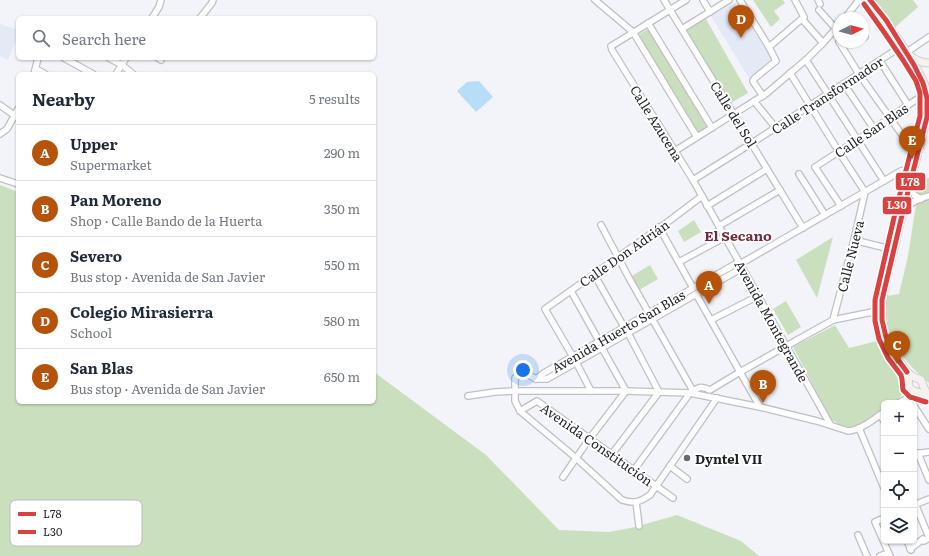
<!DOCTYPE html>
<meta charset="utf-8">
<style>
:root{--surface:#fff;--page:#f2f2f3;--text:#1f2937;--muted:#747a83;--line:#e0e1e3;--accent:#b45309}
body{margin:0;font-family:Literata,serif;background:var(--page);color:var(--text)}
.controls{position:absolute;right:12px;bottom:12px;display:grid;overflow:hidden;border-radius:6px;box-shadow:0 1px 3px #0004}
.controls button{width:36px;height:36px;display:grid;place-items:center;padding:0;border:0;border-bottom:1px solid var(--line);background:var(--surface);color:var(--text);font:20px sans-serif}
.compass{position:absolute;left:833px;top:12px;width:36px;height:36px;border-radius:50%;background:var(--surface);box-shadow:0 1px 3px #0004;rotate:85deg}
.you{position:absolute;left:523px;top:370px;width:14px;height:14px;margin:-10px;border:3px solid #fff;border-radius:50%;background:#1a73e8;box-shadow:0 0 0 6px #1a73e833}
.badge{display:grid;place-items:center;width:26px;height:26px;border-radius:50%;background:var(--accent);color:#fff;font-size:13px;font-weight:700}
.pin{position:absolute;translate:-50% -33px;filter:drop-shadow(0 1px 2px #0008)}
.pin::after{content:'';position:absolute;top:21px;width:14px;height:12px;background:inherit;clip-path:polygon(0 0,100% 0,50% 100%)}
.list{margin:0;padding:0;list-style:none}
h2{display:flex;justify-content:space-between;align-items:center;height:52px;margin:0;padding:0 16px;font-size:17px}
h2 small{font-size:13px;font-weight:400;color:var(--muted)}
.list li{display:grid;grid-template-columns:26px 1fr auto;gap:12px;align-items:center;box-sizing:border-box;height:56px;padding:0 16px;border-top:1px solid var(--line)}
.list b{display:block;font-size:15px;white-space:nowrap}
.list p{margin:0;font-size:13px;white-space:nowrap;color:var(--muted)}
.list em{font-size:13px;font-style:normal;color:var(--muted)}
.icon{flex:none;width:22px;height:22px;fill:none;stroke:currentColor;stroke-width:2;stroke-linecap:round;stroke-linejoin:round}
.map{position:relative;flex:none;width:929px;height:556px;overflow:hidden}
.search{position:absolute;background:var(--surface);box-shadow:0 1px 3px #0004;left:16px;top:16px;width:360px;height:44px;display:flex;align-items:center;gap:10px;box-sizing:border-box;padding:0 14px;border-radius:6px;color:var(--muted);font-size:15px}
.panel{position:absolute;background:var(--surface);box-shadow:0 1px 3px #0004;left:16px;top:72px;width:360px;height:332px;border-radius:6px}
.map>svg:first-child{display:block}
.built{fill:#e4e9f6}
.green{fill:#cadfbe}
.water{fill:#b7ddf9}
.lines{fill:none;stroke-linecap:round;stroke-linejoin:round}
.minor-casing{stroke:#bec0c4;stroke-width:8}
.major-casing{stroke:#cdced2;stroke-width:9}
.minor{stroke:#fdfdfe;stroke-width:5.5}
.major{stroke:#f5f1ee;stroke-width:7}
.bus-1-casing{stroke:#fff;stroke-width:8}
.bus-2-casing{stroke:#fff;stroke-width:8}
.bus-1{stroke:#da4241;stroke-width:5}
.bus-2{stroke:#da4241;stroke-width:5}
.poi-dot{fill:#686a6f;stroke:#fff;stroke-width:1.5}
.labels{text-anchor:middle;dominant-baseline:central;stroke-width:4;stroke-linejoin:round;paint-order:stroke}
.street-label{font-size:13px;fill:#1e2024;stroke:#fff}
.poi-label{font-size:13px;font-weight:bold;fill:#1e2024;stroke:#fff;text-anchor:start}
.neighbourhood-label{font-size:14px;font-weight:bold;fill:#732c3a;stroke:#fff}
.key{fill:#fff;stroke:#bcbcbd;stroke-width:1}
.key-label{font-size:11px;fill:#1e2024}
.line-badge{stroke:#fff;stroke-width:1.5}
.badge-label{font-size:11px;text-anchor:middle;font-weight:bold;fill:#fff}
</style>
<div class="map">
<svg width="929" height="556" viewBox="0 0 929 556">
<rect width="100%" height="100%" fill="#f2f4fa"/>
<g class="built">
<polygon points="735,3 773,60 750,80 711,16"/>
<polygon points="0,24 18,30 18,36 8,60 0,56"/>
</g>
<g class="green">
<polygon points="753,0 783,0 785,3 774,11 780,19 771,27"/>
<polygon points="870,0 913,0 918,7 892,30"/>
<polygon points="706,19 748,93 729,104 687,30"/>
<polygon points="648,29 709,129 697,136 637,36"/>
<path d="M929 178V383C916 372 896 352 891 336 886 323 887 309 887 296L899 294 908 256 920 179Z"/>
<polygon points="0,185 18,192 18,402 374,402 374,372 486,455 559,530 609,532 635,527 677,515 741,541 759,556 0,556"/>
<polygon points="694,220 701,232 684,242 678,231"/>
<polygon points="833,237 817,298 796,260"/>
<polygon points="650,265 658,279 639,290 632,276"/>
<polygon points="786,301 801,327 788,335 773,309"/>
<path d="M835 325 849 348 881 340 893 367 905 382 901 396 892 403H884V409C875 416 857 430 845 427 840 426 836 422 831 419L793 347Z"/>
</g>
<polygon class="water" points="479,81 493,97 476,112 457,91 467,82"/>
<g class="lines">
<g class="minor-casing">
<g id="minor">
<polyline points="595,0 633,32 697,137"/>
<polyline points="664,0 803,228"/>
<polyline points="686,0 613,45 611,46 612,50 693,180 830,424"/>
<polyline points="703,0 710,12"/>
<polyline points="740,0 769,47"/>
<polyline points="818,0 820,4"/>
<polyline points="819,10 836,29"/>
<polyline points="152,18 159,7 161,0"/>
<polyline points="200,18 212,3 213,0"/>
<polyline points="845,18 859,0"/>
<polyline points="802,19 823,43"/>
<polyline points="648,23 712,128"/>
<polyline points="682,29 729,0"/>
<polyline points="863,34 865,37"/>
<polyline points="839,42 859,74 917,156"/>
<polyline points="907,52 929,37"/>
<polyline points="64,58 93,74"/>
<polyline points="109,58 122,65 133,74"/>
<polyline points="158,58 161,60"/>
<polyline points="806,60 884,181"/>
<polyline points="880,61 908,105"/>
<polyline points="36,69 45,74"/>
<polyline points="790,73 839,152 865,192 854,240 833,320"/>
<polyline points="34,74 38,58"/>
<polyline points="116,74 126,58"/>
<polyline points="844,84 874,129"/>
<polyline points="763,96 754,83 753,81 755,78 776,61 769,47 804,17 795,0"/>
<polyline points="754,101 776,128"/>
<polyline points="0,105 18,118"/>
<polyline points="0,134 7,129 18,109"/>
<polyline points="675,151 767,93 808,58 823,43 839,25"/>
<polyline points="799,174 825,215"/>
<polyline points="0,178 18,184"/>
<polyline points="693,180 752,143 902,46"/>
<polyline points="909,186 914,195 921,199"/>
<polyline points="707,206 767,169"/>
<polyline points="841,206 815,167 874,129 908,105 927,93"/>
<path d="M904 210C910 202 919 199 929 196"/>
<polyline points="601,225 629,278 693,391"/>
<polyline points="719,226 780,190"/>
<polyline points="659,227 693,288"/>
<polyline points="854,240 894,250"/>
<polyline points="679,262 725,237"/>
<polyline points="740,264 901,171 906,170 913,170"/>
<polyline points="594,274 624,327"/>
<polyline points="571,291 599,341"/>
<polyline points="696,294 740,372 833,320 882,310"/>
<polyline points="711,320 758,296"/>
<polyline points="536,379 544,373 739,262"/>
<polyline points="591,391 576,362 545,309 669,221 702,196"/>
<path d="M468 396 495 392 515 391H626L690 393 760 407 817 421 848 431C861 430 874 419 884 412"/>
<path d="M717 398 650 495C640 502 634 504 622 500L576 458 520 411 515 401V378L523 372 536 379H547L742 268"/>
<polyline points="898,403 911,397 915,392"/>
<polyline points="914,406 929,429"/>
<polyline points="520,411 537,401 673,498"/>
<polyline points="880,415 884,421"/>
<polyline points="859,428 884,488"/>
<polyline points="918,453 929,480"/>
<polyline points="612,454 659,392 628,333"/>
<polyline points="914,454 929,452"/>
<polyline points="670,466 687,479"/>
<path d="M634 470 690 393C698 388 700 385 710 390L740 372 760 407"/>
<polyline points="563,477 590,438 626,391 602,348"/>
<polyline points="914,501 928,535"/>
<polyline points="636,502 639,526"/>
<polyline points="914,505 929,499"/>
<polyline points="884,518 875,522 890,556"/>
<polyline points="858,535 867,556"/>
<polyline points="907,541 911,550"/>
<polyline points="910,549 923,539 924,541 929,538"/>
<polyline points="880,556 888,553"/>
</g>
</g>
<g class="major-casing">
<g id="major">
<path d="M870 0C884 18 897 37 909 56 916 68 924 79 927 92 928 101 928 109 927 117L903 211 884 289 882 310 884 328 886 337 894 354 907 372 912 376 921 380 927 395"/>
<path d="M909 55C915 60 921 63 929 63"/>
<path d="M907 372C909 377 908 381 909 386 910 393 923 392 929 396"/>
</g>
</g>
<use href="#minor" class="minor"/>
<use href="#major" class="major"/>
<g class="bus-1-casing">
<polyline id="bus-1" points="870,0 886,20 914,65 923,83 927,98 927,117 903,211 882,300 882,320 886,337 894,354 907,372"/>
</g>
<g class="bus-2-casing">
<polyline id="bus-2" points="864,4 884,32 903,60 916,81 920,93 920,116 896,209 875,300 875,321 879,339 888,358 901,375 902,379 903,390 910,397 926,402"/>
</g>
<use href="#bus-1" class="bus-1"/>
<use href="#bus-2" class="bus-2"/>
</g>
<circle class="poi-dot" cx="687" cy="458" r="4"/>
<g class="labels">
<g class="street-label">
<text transform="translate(827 95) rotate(-33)">Calle Transformador</text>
<text transform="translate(734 114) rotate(58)">Calle del Sol</text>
<text transform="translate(657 123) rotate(58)">Calle Azucena</text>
<text transform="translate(871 130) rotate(-34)">Calle San Blas</text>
<text transform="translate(624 253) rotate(-35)">Calle Don Adrián</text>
<text transform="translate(850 256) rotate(-76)">Calle Nueva</text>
<text transform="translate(772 321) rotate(61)">Avenida Montegrande</text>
<text transform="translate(618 331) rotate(-30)">Avenida Huerto San Blas</text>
<text transform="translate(597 444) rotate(35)">Avenida Constitución</text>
</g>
<g class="poi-label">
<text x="695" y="458">Dyntel VII</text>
</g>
<g class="neighbourhood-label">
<text x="738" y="235">El Secano</text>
</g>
</g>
<rect x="10" y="500" width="132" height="46" rx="6" class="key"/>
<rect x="18" y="512" width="18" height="4" fill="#da4241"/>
<rect x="18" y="530" width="18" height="4" fill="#da4241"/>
<g class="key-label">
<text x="43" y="518">L78</text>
<text x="43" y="536">L30</text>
</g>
<g class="line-badge">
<rect x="895" y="172" width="31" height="19" rx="4" fill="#da4241"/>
<rect x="882" y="196" width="30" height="19" rx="4" fill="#da4241"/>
</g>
<g class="badge-label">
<text x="910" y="186">L78</text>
<text x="897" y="209">L30</text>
</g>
</svg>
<div class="controls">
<button>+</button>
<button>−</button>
<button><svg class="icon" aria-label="locate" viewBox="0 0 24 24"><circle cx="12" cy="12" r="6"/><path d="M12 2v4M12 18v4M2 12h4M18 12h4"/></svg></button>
<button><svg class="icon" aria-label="layers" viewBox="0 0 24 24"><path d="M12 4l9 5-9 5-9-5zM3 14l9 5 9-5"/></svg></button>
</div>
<svg class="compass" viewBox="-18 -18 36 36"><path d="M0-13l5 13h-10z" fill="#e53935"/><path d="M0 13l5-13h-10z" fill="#747a83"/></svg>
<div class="you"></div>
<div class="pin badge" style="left:709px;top:304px">A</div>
<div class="pin badge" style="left:763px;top:403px">B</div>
<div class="pin badge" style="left:897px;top:364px">C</div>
<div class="pin badge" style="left:741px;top:38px">D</div>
<div class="pin badge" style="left:912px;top:159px">E</div>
<div class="search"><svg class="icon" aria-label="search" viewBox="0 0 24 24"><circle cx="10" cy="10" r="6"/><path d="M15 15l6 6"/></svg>Search here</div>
<section class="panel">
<h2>Nearby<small>5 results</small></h2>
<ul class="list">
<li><span class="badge">A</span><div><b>Upper</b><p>Supermarket</p></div><em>290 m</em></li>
<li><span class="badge">B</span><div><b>Pan Moreno</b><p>Shop · Calle Bando de la Huerta</p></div><em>350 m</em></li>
<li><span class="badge">C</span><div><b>Severo</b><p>Bus stop · Avenida de San Javier</p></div><em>550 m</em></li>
<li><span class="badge">D</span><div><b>Colegio Mirasierra</b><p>School</p></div><em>580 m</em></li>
<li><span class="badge">E</span><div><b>San Blas</b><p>Bus stop · Avenida de San Javier</p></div><em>650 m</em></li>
</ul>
</section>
</div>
